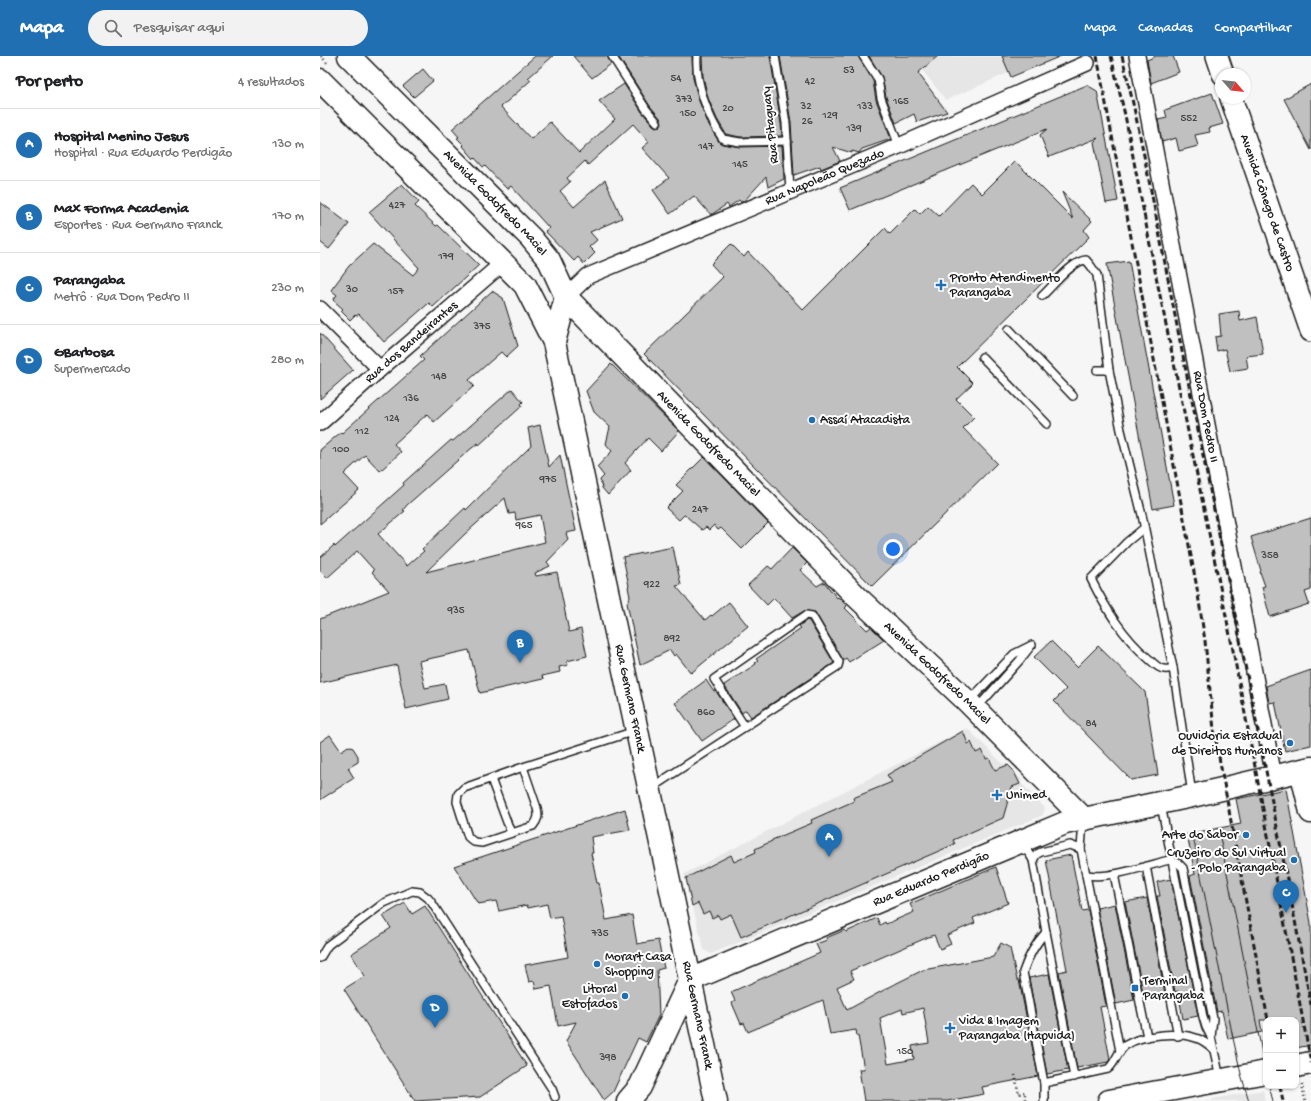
<!DOCTYPE html>
<html lang="pt">
<meta charset="utf-8">
<style>
:root{--surface:#fff;--page:#f2f2f2;--text:#202124;--muted:#757577;--line:#e0e0e0;--accent:#1f6fb2}
body{margin:0;font-family:"Gochi Hand",sans-serif;background:var(--page);color:var(--text)}
.controls{position:absolute;right:12px;bottom:12px;display:grid;overflow:hidden;border-radius:8px;box-shadow:0 1px 3px #0004}
.controls button{width:36px;height:36px;display:grid;place-items:center;padding:0;border:0;border-bottom:1px solid var(--line);background:var(--surface);color:var(--text);font:20px sans-serif}
.compass{position:absolute;left:895px;top:12px;width:36px;height:36px;border-radius:50%;background:var(--surface);box-shadow:0 1px 3px #0004;rotate:118deg}
.you{position:absolute;left:573px;top:493px;width:14px;height:14px;margin:-10px;border:3px solid #fff;border-radius:50%;background:#1a73e8;box-shadow:0 0 0 6px #1a73e833}
.badge{display:grid;place-items:center;width:26px;height:26px;border-radius:50%;background:var(--accent);color:#fff;font-size:13px;font-weight:700}
.pin{position:absolute;translate:-50% -33px;filter:drop-shadow(0 1px 2px #0008)}
.pin::after{content:'';position:absolute;top:21px;width:14px;height:12px;background:inherit;clip-path:polygon(0 0,100% 0,50% 100%)}
.list{margin:0;padding:0;list-style:none}
h2{display:flex;justify-content:space-between;align-items:center;height:52px;margin:0;padding:0 16px;font-size:17px}
h2 small{font-size:13px;font-weight:400;color:var(--muted)}
.list li{display:grid;grid-template-columns:26px 1fr auto;gap:12px;align-items:center;box-sizing:border-box;height:72px;padding:0 16px;border-top:1px solid var(--line)}
.list b{display:block;font-size:15px;white-space:nowrap}
.list p{margin:0;font-size:13px;white-space:nowrap;color:var(--muted)}
.list em{font-size:13px;font-style:normal;color:var(--muted)}
.icon{flex:none;width:22px;height:22px;fill:none;stroke:currentColor;stroke-width:2;stroke-linecap:round;stroke-linejoin:round}
.map{position:relative;flex:none;width:991px;height:1045px;overflow:hidden}
header{display:flex;align-items:center;gap:24px;box-sizing:border-box;height:56px;padding:0 20px;background:var(--accent);color:#fff}
header strong{font-size:19px}
nav{display:flex;gap:22px;margin-inline-start:auto;font-size:14px}
.search{width:280px;height:36px;background:var(--page);display:flex;align-items:center;gap:10px;box-sizing:border-box;padding:0 14px;border-radius:22px;color:var(--muted);font-size:15px}
main{display:flex}
aside{flex:1;background:var(--surface)}
.map>svg:first-child{display:block}
.built{fill:#e6e6e6}
.building{fill:#c0c0c0;stroke:#1c1c1c;fill-rule:evenodd}
.lines{fill:none;stroke-linecap:round;stroke-linejoin:round}
.service-casing{stroke:#1c1c1c;stroke-width:10}
.minor-casing{stroke:#1c1c1c;stroke-width:18}
.secondary-casing{stroke:#1c1c1c;stroke-width:24}
.primary-casing{stroke:#1c1c1c;stroke-width:25}
.path{stroke:#1c1c1c;stroke-width:2.5;stroke-dasharray:1 3;stroke-linecap:butt}
.service{stroke:#fff;stroke-width:7}
.minor{stroke:#fff;stroke-width:15}
.secondary{stroke:#fff;stroke-width:21}
.primary{stroke:#fff;stroke-width:22}
.tram{stroke:#1c1c1c;stroke-width:1}
.rail{stroke:#1c1c1c;stroke-width:3;stroke-dasharray:6 3;stroke-linecap:butt}
.poi-dot{fill:#1f6fb2;stroke:#fff;stroke-width:1.5}
.labels{text-anchor:middle;dominant-baseline:central;stroke-width:4;stroke-linejoin:round;paint-order:stroke}
.number-label{font-size:11px;fill:#454545}
.street-label{font-size:13px;fill:#1c1c1c;stroke:#fff}
.poi-label{font-size:13px;fill:#1c1c1c;stroke:#fff;text-anchor:start}
</style>
<header>
<strong>Mapa</strong>
<div class="search"><svg class="icon" aria-label="search" viewBox="0 0 24 24"><circle cx="10" cy="10" r="6"/><path d="M15 15l6 6"/></svg>Pesquisar aqui</div>
<nav><a>Mapa</a><a>Camadas</a><a>Compartilhar</a></nav>
</header>
<main>
<aside>
<h2>Por perto<small>4 resultados</small></h2>
<ul class="list">
<li><span class="badge">A</span><div><b>Hospital Menino Jesus</b><p>Hospital · Rua Eduardo Perdigão</p></div><em>130 m</em></li>
<li><span class="badge">B</span><div><b>Max Forma Academia</b><p>Esportes · Rua Germano Franck</p></div><em>170 m</em></li>
<li><span class="badge">C</span><div><b>Parangaba</b><p>Metrô · Rua Dom Pedro II</p></div><em>230 m</em></li>
<li><span class="badge">D</span><div><b>GBarbosa</b><p>Supermercado</p></div><em>280 m</em></li>
</ul>
</aside>
<div class="map">
<svg width="991" height="1045" viewBox="0 0 991 1045">
<rect width="100%" height="100%" fill="#f6f6f6"/>
<filter id="ink" filterUnits="userSpaceOnUse"><feTurbulence type="fractalNoise" baseFrequency=".025" numOctaves="2"/><feDisplacementMap in="SourceGraphic" scale="8" xChannelSelector="R" yChannelSelector="G"/><feConvolveMatrix kernelMatrix="1 2 1 2 8 2 1 2 1" color-interpolation-filters="sRGB"/></filter>
<g filter="url(#ink)">
<g class="built">
<polygon points="591,0 727,0 626,44"/>
<polygon points="647,672 683,708 686,707 702,724 700,726 725,752 723,759 391,898 384,894 364,818"/>
<polygon points="943,1034 945,1045 884,1045 914,1039"/>
</g>
<g class="building">
<polygon points="215,0 233,0 208,22 211,24 181,51 211,83 230,66 259,97 295,63 279,45 304,28 322,56 333,69 336,71 340,70 342,67 341,63 330,50 298,0 372,0 373,22 379,45 388,67 399,86 402,88 420,91 462,90 464,123 448,131 446,121 425,144 421,146 419,144 409,151 407,148 391,159 374,140 350,158 333,134 349,122 322,92 329,86 313,68 268,109 265,105 247,122 250,126 240,135 254,151 285,124 302,162 270,176 277,184 269,191 275,197 264,208 258,201 254,205 225,175 229,172 191,130 187,133 165,110 163,111 155,102 154,103 143,90 144,89 137,82 139,81 132,73"/>
<polygon points="253,0 287,0 291,8 272,22"/>
<polygon points="382,0 450,0 461,68 462,80 420,81 406,78 397,63 388,42 383,20"/>
<polygon points="460,0 538,0 553,25 556,44 571,83 542,93 539,97 532,95 532,97 513,91 520,105 501,113 500,110 474,119 471,66"/>
<polygon points="549,0 618,0 598,17 627,56 597,66 594,58 576,67 566,41 562,21"/>
<polygon points="682,0 741,0 691,21"/>
<polygon points="836,0 853,0 859,16 831,27 827,4"/>
<polygon points="103,13 113,25 94,41 83,30"/>
<polygon points="991,28 991,94 964,43"/>
<polygon points="767,29 777,35 798,145 786,147 774,86 778,82 729,101 720,79 727,73 530,154 520,132"/>
<polygon points="892,37 903,68 889,72 890,76 875,79 878,90 859,95 856,82 842,86 838,64 847,62 845,54"/>
<polygon points="695,105 753,163 742,136 772,165 764,174 769,181 637,311 653,327 636,343 654,361 643,372 677,407 552,530 324,298 403,221 391,208 411,188 424,201 428,196 483,254 565,172 570,178 595,153 600,158 608,150 619,160 651,127 662,138"/>
<polygon points="82,128 99,146 95,150 116,170 118,169 159,209 113,251 109,247 64,286 39,258 36,260 35,259 30,264 21,255 23,253 13,244 17,239 11,234 29,210 53,188 93,219 99,212 49,156"/>
<polygon points="0,146 29,168 9,193 0,186"/>
<polygon points="809,205 854,449 833,453 787,208"/>
<polygon points="172,235 183,242 198,290 186,301 181,296 149,324 154,330 114,366 107,358 74,388 81,396 60,415 45,399 24,418 39,434 0,468 0,394 21,376 22,377 104,304 100,300"/>
<polygon points="919,255 920,265 937,261 943,298 926,300 928,312 910,315 905,293 897,295 895,281 901,280 899,258"/>
<polygon points="0,277 33,314 0,343"/>
<polygon points="291,308 359,375 341,395 328,382 305,407 311,414 288,439 282,432 280,424 284,420 277,411 292,395 286,388 290,371 274,356 266,335"/>
<path d="M192 333 203 346 201 348 202 350 159 389 158 387 146 397 87 449 83 454 85 455 58 478 87 510 104 495 102 493 127 469 145 452 146 454 211 390 208 372 220 369 229 411 240 399 256 475 246 477 248 484 227 506 230 510 215 517 216 520 237 516 249 576 261 573 267 600 247 605 248 609 239 611 240 616 222 620 223 623 160 637 149 594 99 605 105 632 125 628 128 643 86 653 77 609 0 627V563L69 535 52 516 54 514 37 495 7 522 0 515V502L14 489 15 491 84 429 83 427 92 419 131 384 133 385ZM185 442 189 458 195 457 196 464 220 459 225 486 106 516 146 477Z"/>
<polygon points="384,401 448,467 422,493 401,472 398,474 394,469 389,474 386,471 382,474 366,460 364,459 359,464 346,452 363,435 356,429"/>
<polygon points="991,462 991,534 985,536 989,548 950,561 942,531 945,530 940,516 941,515 931,481"/>
<polygon points="353,491 361,529 356,530 385,564 391,559 392,560 409,546 428,570 371,617 356,598 354,600 350,594 320,609 307,547 310,541 308,531 309,530 303,501"/>
<polygon points="472,492 487,507 480,514 497,530 504,526 517,542 518,541 527,550 525,552 547,574 551,571 564,584 529,606 526,602 523,604 495,556 484,555 472,562 454,542 447,549 428,529 448,510 452,513"/>
<polygon points="487,564 489,565 514,607 431,661 426,654 422,657 404,629 436,608 435,607 438,605 436,603 481,572 479,570"/>
<polygon points="731,585 757,611 778,590 825,636 838,719 811,724 734,645 746,633 714,601"/>
<polygon points="991,614 991,689 965,695 955,646 949,647 946,630"/>
<polygon points="386,624 394,636 396,635 414,663 382,685 355,647"/>
<polygon points="643,675 648,688 651,686 656,697 662,694 666,703 669,702 675,714 688,709 693,714 700,728 692,731 683,762 633,784 635,788 421,881 411,858 400,863 398,859 392,862 389,855 383,858 378,847 372,850 366,822 411,799 414,806 436,796 435,793 452,785 452,784 492,767 491,764 534,745 533,742 572,726 567,719"/>
<polygon points="10,679 21,695 28,690 33,692 38,700 38,706 28,712 34,722 0,744 0,686"/>
<polygon points="966,733 991,867 991,989 976,992 976,964 940,964 942,976 908,983 902,955 897,956 870,820 875,818 867,778 921,768 916,743"/>
<polygon points="305,753 310,774 271,781 273,797 271,797 277,827 279,827 286,864 312,859 317,888 338,884 344,912 337,914 339,959 326,986 318,982 293,1036 284,1044 246,985 256,966 238,970 231,930 216,933 214,925 209,926 205,909 248,901 241,860 230,862 227,848 208,852 207,849 179,855 176,845 158,848 134,810"/>
<polygon points="751,799 762,855 768,854 786,950 780,951 790,1003 788,1006 757,1012 739,916 747,914 726,804"/>
<path d="M676 811 688 847 653 862 655 867 627 879 631 888 620 893 614 879 606 882 530 915 534 923 517 931 527 954 575 928 603 914 673 901 681 887 690 892 697 924H699L718 1020 662 1031 664 1038 627 1045H544L539 1013H544L538 980H537L536 974 510 978 503 944 428 976 424 967 421 968 412 947 415 945 411 936 500 897 496 888 507 884 506 882 525 874 526 876 557 862 560 869 565 866 566 868 594 856 590 848ZM603 952 609 987 592 990 594 1003 568 1008 560 962 582 953 583 957Z"/>
<polygon points="851,823 878,960 863,963 858,935 855,936 837,840 840,840 837,826"/>
<polygon points="827,842 845,938 824,942 805,846"/>
<polygon points="85,847 92,858 105,850 207,1010 160,1041 95,1045 24,933 45,920 31,898 71,872 63,860"/>
<polygon points="795,848 814,944 796,948 777,852"/>
<polygon points="729,918 748,1014 727,1018 709,922"/>
</g>
<g class="lines">
<g class="service-casing">
<g id="service">
<polyline points="292,0 326,53 337,66"/>
<path d="M377 0C375 26 388 62 403 83L420 86 467 85"/>
<polyline points="455,0 466,67 470,135"/>
<polyline points="543,0 558,23 561,42 579,90"/>
<path d="M722 240C732 231 753 204 766 204L771 210 777 219 789 314 801 374 822 459 853 612 872 738"/>
<polyline points="689,273 753,340"/>
<polyline points="662,301 727,368"/>
<polyline points="777,314 789,314"/>
<path d="M824 472 807 486 771 523C786 553 803 581 829 603 833 607 839 613 844 613 847 614 851 612 853 612"/>
<polyline points="650,644 694,598 712,589"/>
<polyline points="657,652 700,604 710,591"/>
<path d="M203 711 217 752C219 760 218 764 213 770L162 787 154 786 148 781 137 746 138 738 144 732 203 711 315 675"/>
<polyline points="171,723 191,777"/>
<polyline points="331,732 518,610 519,606 492,560 486,559 394,623 425,671"/>
<polyline points="841,749 883,961 886,971 891,981 900,1022"/>
<polyline points="763,765 761,793 800,995"/>
<polyline points="699,792 708,796 713,804 726,876 754,1021"/>
<polyline points="713,804 717,798 721,796 750,789 761,793"/>
<polyline points="826,810 858,980"/>
<polyline points="794,818 827,981"/>
<path d="M767 819C789 823 826 810 849 804L858 807 863 812 893 963 891 981"/>
<polyline points="0,902 8,889 64,847 92,835 100,836 108,842 112,847 232,1033 235,1041"/>
<path d="M724 1027 788 1013C796 1007 797 995 806 989 823 978 857 976 876 982 883 984 889 989 894 994"/>
<path d="M724 1045V1027L703 916C708 901 715 888 726 876"/>
</g>
</g>
<g class="minor-casing">
<g id="minor">
<path id="s1" d="M817 0 954 721"/>
<path id="s2" d="M246 241 268 220 579 90 767 7"/>
<polyline points="0,253 60,313"/>
<path id="s3" d="M0 367 60 313 184 206"/>
</g>
</g>
<g class="secondary-casing">
<g id="secondary">
<polyline points="897,0 903,18"/>
<path id="s4" d="M911 42 991 275"/>
</g>
</g>
<g class="primary-casing">
<g id="primary">
<path id="s5" d="M29 0 211 182 229 204 246 241 537 541 648 646 764 763"/>
<polyline points="0,24 205,229 234,286"/>
<path id="s6" d="M246 241 234 286 396 1045"/>
<polyline points="981,715 991,756"/>
<polyline points="976,1010 991,1007"/>
<path id="s7" d="M308 1045 320 1031 370 924 745 767 872 740 991 712"/>
<polyline points="789,1045 946,1016"/>
</g>
</g>
<g class="path">
<polyline points="1,0 7,7"/>
<polyline points="695,1019 699,1038 705,1036 705,1045"/>
<polyline points="982,1028 985,1045"/>
</g>
<use href="#service" class="service"/>
<use href="#minor" class="minor"/>
<use href="#secondary" class="secondary"/>
<use href="#primary" class="primary"/>
<g class="tram">
<polyline points="899,776 946,1017"/>
<polyline points="873,780 913,982 921,1018 929,1045"/>
<polyline points="949,1030 953,1045"/>
</g>
<g class="rail">
<polyline points="777,0 877,532 885,585 894,674 948,964"/>
<polyline points="791,0 805,59 836,220 912,589 991,1007"/>
<path d="M802 0C827 103 844 207 865 310 908 523 951 736 991 949"/>
<polyline points="960,1030 963,1045"/>
</g>
</g>
</g>
<g class="poi-dot">
<path d="M619 223h4v4h4v4h-4v4h-4v-4h-4v-4h4z"/>
<circle cx="492" cy="364" r="4"/>
<circle cx="970" cy="687" r="4"/>
<path d="M675 733h4v4h4v4h-4v4h-4v-4h-4v-4h4z"/>
<circle cx="926" cy="779" r="4"/>
<circle cx="974" cy="804" r="4"/>
<circle cx="277" cy="908" r="4"/>
<rect x="811" y="928" width="8" height="8" rx="2"/>
<circle cx="305" cy="940" r="4"/>
<path d="M628 966h4v4h4v4h-4v4h-4v-4h-4v-4h4z"/>
</g>
<g class="labels">
<g class="number-label">
<text x="529" y="15">53</text>
<text x="356" y="23">54</text>
<text x="490" y="26">42</text>
<text x="364" y="44">373</text>
<text x="581" y="46">165</text>
<text x="486" y="51">32</text>
<text x="545" y="51">133</text>
<text x="408" y="53">20</text>
<text x="368" y="58">150</text>
<text x="510" y="60">129</text>
<text x="869" y="63">552</text>
<text x="487" y="66">26</text>
<text x="534" y="73">139</text>
<text x="386" y="91">147</text>
<text x="420" y="109">145</text>
<text x="77" y="150">427</text>
<text x="126" y="201">179</text>
<text x="32" y="234">30</text>
<text x="76" y="236">157</text>
<text x="162" y="271">375</text>
<text x="119" y="321">148</text>
<text x="91" y="343">136</text>
<text x="72" y="363">124</text>
<text x="42" y="376">112</text>
<text x="21" y="394">100</text>
<text x="228" y="424">975</text>
<text x="380" y="454">247</text>
<text x="204" y="470">965</text>
<text x="950" y="500">358</text>
<text x="332" y="529">922</text>
<text x="136" y="555">935</text>
<text x="352" y="583">892</text>
<text x="386" y="657">860</text>
<text x="771" y="668">84</text>
<text x="280" y="878">735</text>
<text x="585" y="996">150</text>
<text x="288" y="1002">398</text>
</g>
<g class="street-label">
<text transform="translate(451 69) rotate(-96)">Rua Pitaguary</text>
<text stroke="none"><textPath href="#s2" startOffset="287">Rua Napoleão Quezado</textPath></text>
<text stroke="none"><textPath href="#s5" startOffset="207">Avenida Godofredo Maciel</textPath></text>
<text stroke="none"><textPath href="#s4" startOffset="111">Avenida Cônego de Castro</textPath></text>
<text stroke="none"><textPath href="#s3" startOffset="122">Rua dos Bandeirantes</textPath></text>
<text stroke="none"><textPath href="#s1" startOffset="367">Rua Dom Pedro II</textPath></text>
<text stroke="none"><textPath href="#s5" startOffset="531">Avenida Godofredo Maciel</textPath></text>
<text stroke="none"><textPath href="#s5" startOffset="855">Avenida Godofredo Maciel</textPath></text>
<text stroke="none"><textPath href="#s6" startOffset="411">Rua Germano Franck</textPath></text>
<text stroke="none"><textPath href="#s7" startOffset="398">Rua Eduardo Perdigão</textPath></text>
<text stroke="none"><textPath href="#s6" startOffset="735">Rua Germano Franck</textPath></text>
</g>
<g class="poi-label">
<text x="630" y="222">Pronto Atendimento<tspan x="630" dy="15">Parangaba</tspan></text>
<text x="500" y="364">Assaí Atacadista</text>
<text x="962" y="680" text-anchor="end">Ouvidoria Estadual<tspan x="962" dy="15">de Direitos Humanos</tspan></text>
<text x="686" y="739">Unimed</text>
<text x="918" y="779" text-anchor="end">Arte do Sabor</text>
<text x="966" y="797" text-anchor="end">Cruzeiro do Sul Virtual<tspan x="966" dy="15">- Polo Parangaba</tspan></text>
<text x="285" y="901">Morart Casa<tspan x="285" dy="15">Shopping</tspan></text>
<text x="823" y="925">Terminal<tspan x="823" dy="15">Parangaba</tspan></text>
<text x="297" y="933" text-anchor="end">Litoral<tspan x="297" dy="15">Estofados</tspan></text>
<text x="639" y="965">Vida &amp; Imagem<tspan x="639" dy="15">Parangaba (Hapvida)</tspan></text>
</g>
</g>
</svg>
<div class="controls">
<button>+</button>
<button>−</button>
</div>
<svg class="compass" viewBox="-18 -18 36 36"><path d="M0-13l5 13h-10z" fill="#e53935"/><path d="M0 13l5-13h-10z" fill="#757577"/></svg>
<div class="you"></div>
<div class="pin badge" style="left:509px;top:801px">A</div>
<div class="pin badge" style="left:200px;top:607px">B</div>
<div class="pin badge" style="left:966px;top:857px">C</div>
<div class="pin badge" style="left:115px;top:972px">D</div>
</div>
</main>
